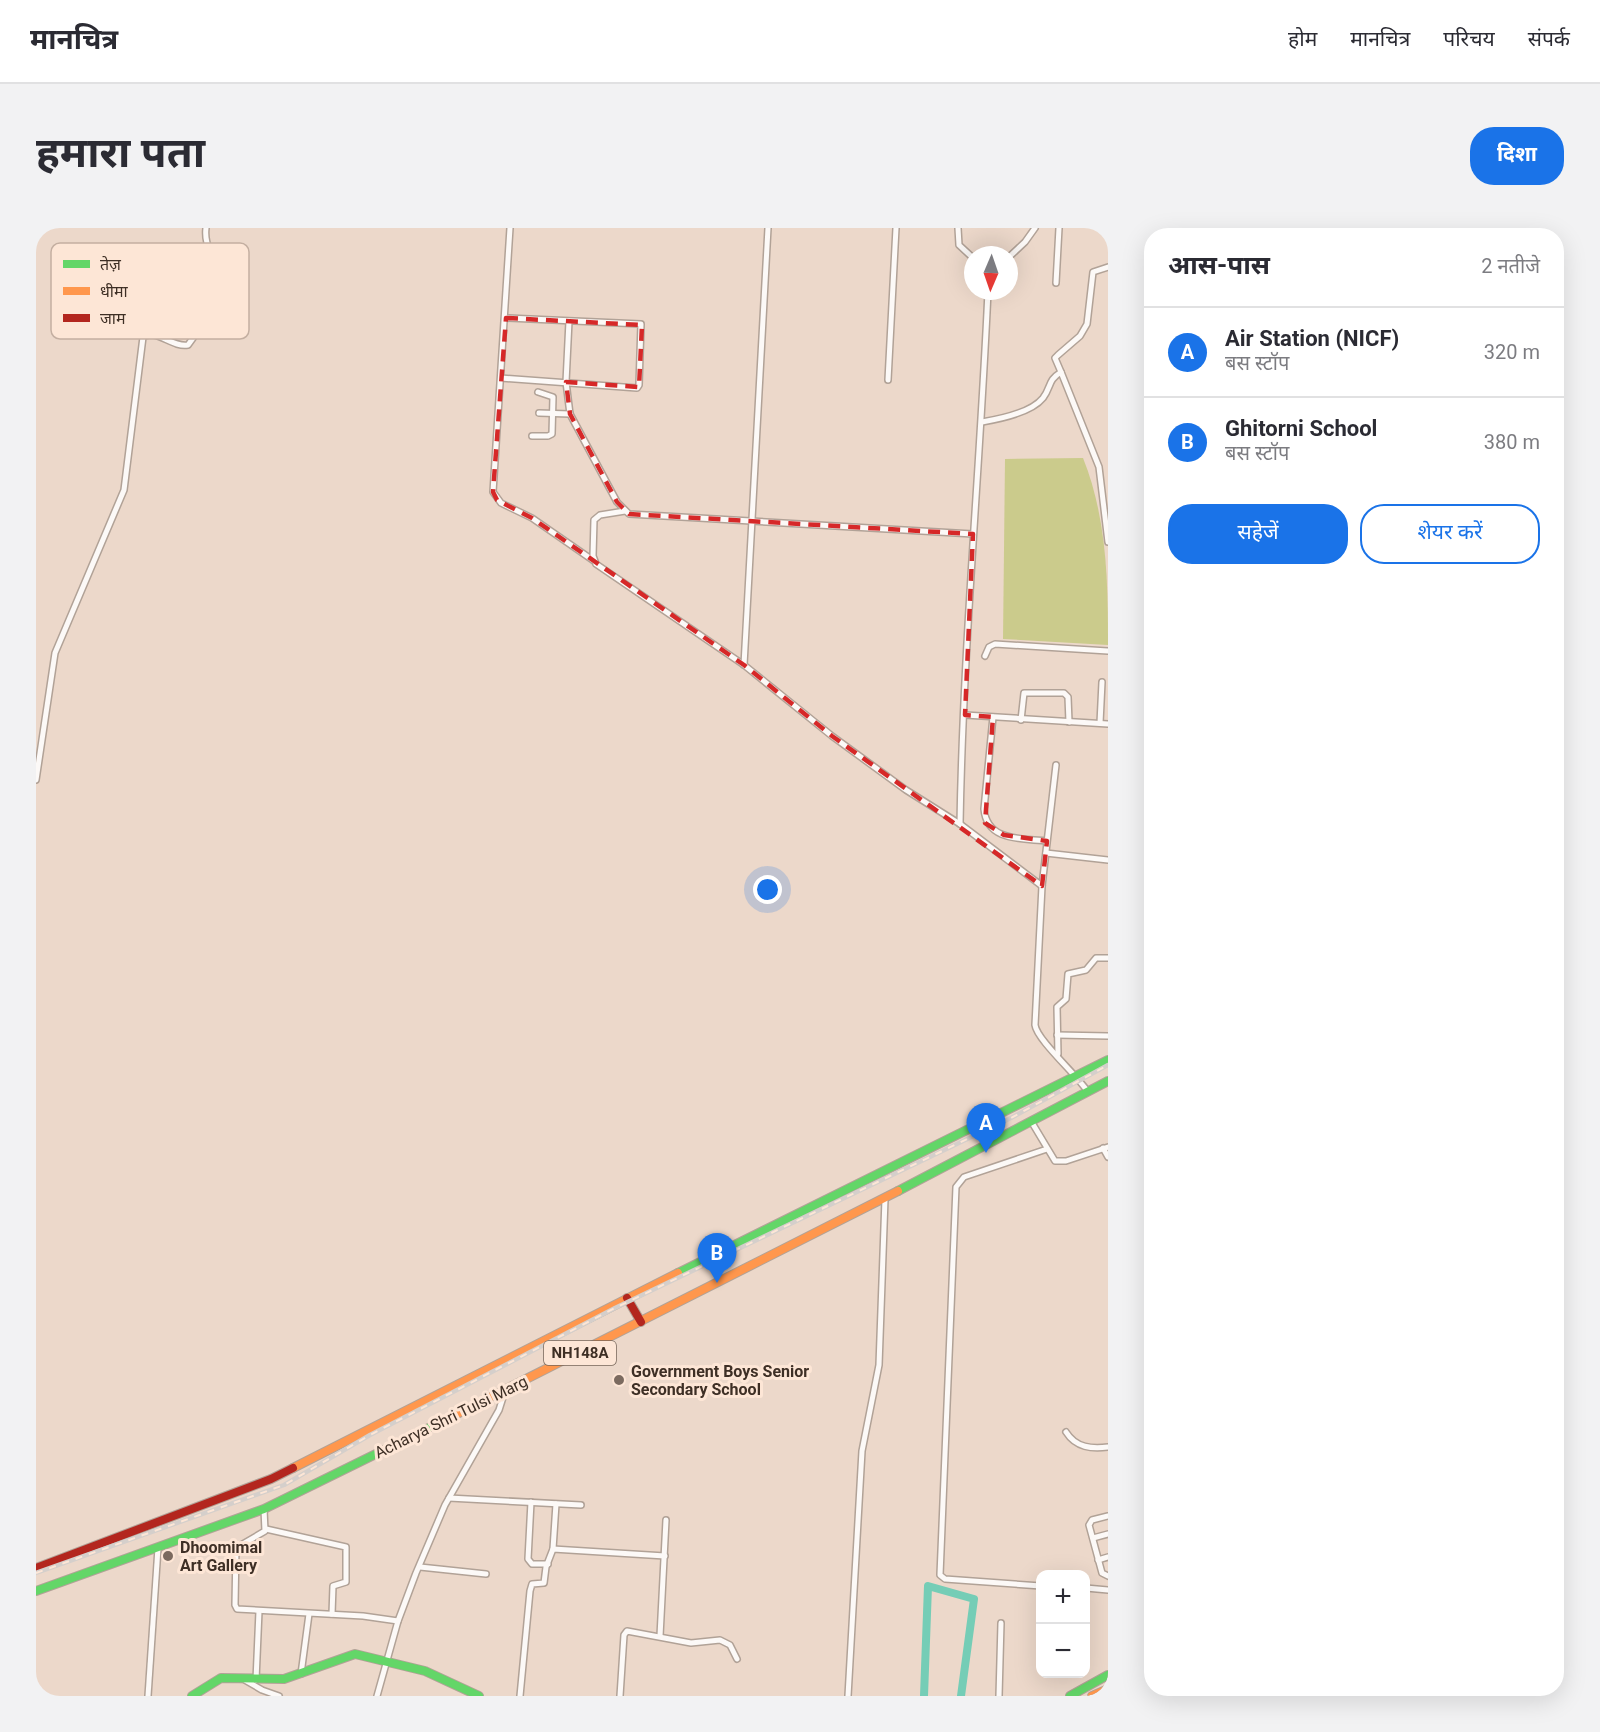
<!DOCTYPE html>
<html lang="hi">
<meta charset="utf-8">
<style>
:root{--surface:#fff;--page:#f2f2f3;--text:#2b2b33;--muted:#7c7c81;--line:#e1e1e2;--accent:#1a73e8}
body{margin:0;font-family:Roboto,"Noto Sans Devanagari",sans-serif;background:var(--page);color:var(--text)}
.controls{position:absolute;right:18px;bottom:18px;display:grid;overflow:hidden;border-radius:12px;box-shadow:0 6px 24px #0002}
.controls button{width:54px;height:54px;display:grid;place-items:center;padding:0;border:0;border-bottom:2px solid var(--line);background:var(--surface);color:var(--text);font:30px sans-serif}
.compass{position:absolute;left:928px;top:18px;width:54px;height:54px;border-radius:50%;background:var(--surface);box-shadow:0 6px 24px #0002;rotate:182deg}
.you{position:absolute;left:732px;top:662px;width:21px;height:21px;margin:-15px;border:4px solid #fff;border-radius:50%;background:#1a73e8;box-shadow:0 0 0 9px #1a73e833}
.badge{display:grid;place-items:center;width:39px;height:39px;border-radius:50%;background:var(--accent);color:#fff;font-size:20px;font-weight:700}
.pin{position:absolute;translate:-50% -50px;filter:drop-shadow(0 2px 3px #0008)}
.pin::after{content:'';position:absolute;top:32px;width:21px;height:18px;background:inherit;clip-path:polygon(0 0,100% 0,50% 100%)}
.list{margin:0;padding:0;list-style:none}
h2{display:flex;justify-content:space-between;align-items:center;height:78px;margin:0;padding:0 24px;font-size:26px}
h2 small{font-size:20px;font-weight:400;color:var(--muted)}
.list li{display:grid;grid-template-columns:39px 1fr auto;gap:18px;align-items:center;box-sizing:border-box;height:90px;padding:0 24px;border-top:2px solid var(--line)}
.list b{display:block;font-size:22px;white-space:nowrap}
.list p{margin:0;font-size:20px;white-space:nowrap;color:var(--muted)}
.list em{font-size:20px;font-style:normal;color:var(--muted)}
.actions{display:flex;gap:12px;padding:18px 24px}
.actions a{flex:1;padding:14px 0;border:2px solid var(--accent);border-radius:24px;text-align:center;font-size:21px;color:var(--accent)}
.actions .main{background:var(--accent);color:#fff}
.map{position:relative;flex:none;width:1072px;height:1468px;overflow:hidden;border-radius:24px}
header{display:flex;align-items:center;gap:36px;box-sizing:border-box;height:84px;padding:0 30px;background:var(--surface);border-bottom:2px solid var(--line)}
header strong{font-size:28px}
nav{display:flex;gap:33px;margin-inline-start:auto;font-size:21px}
.intro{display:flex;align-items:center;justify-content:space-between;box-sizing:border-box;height:144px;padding:0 36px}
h1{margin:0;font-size:42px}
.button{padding:15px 27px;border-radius:24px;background:var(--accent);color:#fff;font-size:21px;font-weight:700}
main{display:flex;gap:36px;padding:0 36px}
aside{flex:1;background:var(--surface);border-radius:24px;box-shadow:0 6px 24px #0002}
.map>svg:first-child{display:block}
.green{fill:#cbcb8c}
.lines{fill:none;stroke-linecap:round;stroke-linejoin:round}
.canal{stroke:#75cdb6;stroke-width:8}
.street-casing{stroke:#b1a297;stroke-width:8}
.fast-casing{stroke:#b1a297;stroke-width:10}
.slow-casing{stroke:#b1a297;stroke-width:10}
.jam-casing{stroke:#b1a297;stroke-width:10}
.street{stroke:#fcf9f7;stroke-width:5}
.fast{stroke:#63d668;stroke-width:8}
.slow{stroke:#ff974d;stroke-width:8}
.jam{stroke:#b3261e;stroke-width:8}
.rail-casing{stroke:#d5cfcb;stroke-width:4.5}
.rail{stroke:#fde6d6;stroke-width:2;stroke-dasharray:7;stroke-linecap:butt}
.marked{fill:none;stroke:#d62828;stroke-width:4.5;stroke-dasharray:12 8;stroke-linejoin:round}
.poi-dot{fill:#7b6a5f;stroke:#fde6d6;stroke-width:2}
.labels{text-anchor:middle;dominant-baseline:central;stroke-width:6;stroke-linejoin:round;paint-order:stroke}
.shield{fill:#fde6d6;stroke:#77665a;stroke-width:1.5}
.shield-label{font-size:15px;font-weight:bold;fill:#3e2f25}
.poi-label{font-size:16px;font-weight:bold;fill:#3e2f25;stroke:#fde6d6;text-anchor:start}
.street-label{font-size:16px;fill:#3e2f25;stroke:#fde6d6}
.key{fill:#fde6d6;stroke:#c4afa1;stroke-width:1.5}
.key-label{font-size:16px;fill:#3e2f25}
</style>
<header>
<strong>मानचित्र</strong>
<nav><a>होम</a><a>मानचित्र</a><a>परिचय</a><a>संपर्क</a></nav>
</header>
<div class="intro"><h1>हमारा पता</h1><a class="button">दिशा</a></div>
<main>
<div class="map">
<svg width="1072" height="1468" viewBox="0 0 1072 1468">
<rect width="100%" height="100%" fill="#ecd8ca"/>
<path class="green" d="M1047 230C1071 290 1072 353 1072 417L967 411 969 231Z"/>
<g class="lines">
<polyline class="canal" points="888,1468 892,1358 938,1371 925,1468"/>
<g class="street-casing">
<g id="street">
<polyline points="474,0 457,264 465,275 496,290 558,333"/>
<polyline points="922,0 923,17 937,30"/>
<polyline points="973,29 989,14 999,0"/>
<polyline points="1020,55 1023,0"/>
<polyline points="533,93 530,154 534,186 581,274 593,286 937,306"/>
<polyline points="1025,144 1063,239 1072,314"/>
<polyline points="465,150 601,160 603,157 605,96 470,90"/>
<polyline points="852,152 860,0"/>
<polyline points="503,185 534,186"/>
<path d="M946 194C964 191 995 185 1007 170 1016 158 1011 153 1025 144L1019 130 1022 127 1044 108 1051 96 1057 44 1072 39"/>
<polyline points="496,208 512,208 516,206 517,169 502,164"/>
<polyline points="589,283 564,287 558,292 557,328 560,336 708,437 796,508 870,562 924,596 1006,658"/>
<polyline points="949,428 953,419 959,416 1072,423"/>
<polyline points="708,437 732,0"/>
<polyline points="929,487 1072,496"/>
<path d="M957 489 948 581C951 614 986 610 1011 613"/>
<polyline points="985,492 988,465 1028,465 1032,469 1033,494"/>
<polyline points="1064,495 1066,454"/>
<path d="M1020 537 1006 658 999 797C1001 812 1041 847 1052 864"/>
<path d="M0 552 19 425 88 262 107 109C120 100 136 120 152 117 165 100 188 60 181 40 176 24 168 17 170 0"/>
<path d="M924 596C927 418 944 241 952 63"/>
<polyline points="1010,625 1072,632"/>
<polyline points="1021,807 1072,808"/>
<polyline points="1022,826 1021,779 1030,771 1032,746 1050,742 1060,730 1072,730"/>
<polyline points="995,893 1019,933 1030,933 1072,919"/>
<polyline points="1067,920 1072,929"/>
<path d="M1030 1204C1040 1220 1056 1221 1072 1219"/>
<polyline points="413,1270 545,1277"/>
<polyline points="495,1274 492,1331 496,1336 512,1336"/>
<polyline points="228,1281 229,1303 200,1320 199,1377 201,1381 327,1388 362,1393"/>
<polyline points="1072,1288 1056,1292 1053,1297 1066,1345 1072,1348"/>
<polyline points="230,1301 310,1319 310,1354 297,1358 296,1386"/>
<polyline points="1057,1310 1072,1306"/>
<polyline points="517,1321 520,1276"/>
<polyline points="1062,1332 1072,1329"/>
<polyline points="384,1339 450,1346"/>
<polyline points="1005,1358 909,1351 904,1347 920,959 928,949 1011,921"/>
<polyline points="1050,1360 1072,1362"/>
<polyline points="624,1408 630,1292"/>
<polyline points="265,1446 273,1386"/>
<polyline points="209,1452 226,1462 243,1468"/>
<polyline points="220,1452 223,1383"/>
<polyline points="112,1468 122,1320"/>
<polyline points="341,1468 362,1393 380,1345 409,1277 463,1182 469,1163"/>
<polyline points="484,1468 494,1363 496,1356 508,1355 510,1339 517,1321 629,1328"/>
<polyline points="584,1468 588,1407 591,1403 655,1415 684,1412 694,1417 701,1431"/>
<polyline points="812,1468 826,1223 843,1137 849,971"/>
<polyline points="963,1468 965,1395"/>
</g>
</g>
<g class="fast-casing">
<g id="fast">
<polyline points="862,963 1072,853"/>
<polyline points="642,1045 1072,832"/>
<polyline points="0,1363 228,1281 415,1189"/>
<polyline points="156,1468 185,1450 248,1451 319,1426 389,1443 443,1468"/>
<polyline points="1034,1468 1072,1447"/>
</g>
</g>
<g class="slow-casing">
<g id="slow">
<polyline points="415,1189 862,963"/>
<polyline points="257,1240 642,1045"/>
<polyline points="1056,1468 1072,1461"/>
</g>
</g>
<g class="jam-casing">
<g id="jam">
<polyline points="591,1070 605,1094"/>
<polyline points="0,1340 235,1251 257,1240"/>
</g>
</g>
<use href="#street" class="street"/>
<use href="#fast" class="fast"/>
<use href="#slow" class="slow"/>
<use href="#jam" class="jam"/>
<g class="rail-casing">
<polyline id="rail" points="0,1345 248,1257 334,1207 579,1080 975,890 1072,837"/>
</g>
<use href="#rail" class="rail"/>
</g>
<path class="marked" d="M470 90 606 97 603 159 530 154 534 186 581 274 593 286 937 306 929 487 957 489 949 595 968 607 1011 613 1006 658 796 508 708 437 496 290 461 272 457 264Z"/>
<g class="poi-dot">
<circle cx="583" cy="1152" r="6"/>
<circle cx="132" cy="1328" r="6"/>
</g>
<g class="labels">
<rect class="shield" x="508" y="1113" width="72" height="24" rx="4.5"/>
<g class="shield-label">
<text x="544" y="1125">NH148A</text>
</g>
<g class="poi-label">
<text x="595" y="1143">Government Boys Senior<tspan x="595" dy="18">Secondary School</tspan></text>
<text x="144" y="1319">Dhoomimal<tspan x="144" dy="18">Art Gallery</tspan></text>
</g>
<g class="street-label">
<text transform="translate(415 1189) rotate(-26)">Acharya Shri Tulsi Marg</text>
</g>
</g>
<rect x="15" y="15" width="198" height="96" rx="9" class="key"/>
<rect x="27" y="32" width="27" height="8" fill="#63d668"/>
<rect x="27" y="59" width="27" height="8" fill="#ff974d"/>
<rect x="27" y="86" width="27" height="8" fill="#b3261e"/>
<g class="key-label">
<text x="64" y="42">तेज़</text>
<text x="64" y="69">धीमा</text>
<text x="64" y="96">जाम</text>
</g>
</svg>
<div class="controls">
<button>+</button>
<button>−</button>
</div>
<svg class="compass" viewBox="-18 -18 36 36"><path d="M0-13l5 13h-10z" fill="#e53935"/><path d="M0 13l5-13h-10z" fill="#7c7c81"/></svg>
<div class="you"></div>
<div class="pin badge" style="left:950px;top:925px">A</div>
<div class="pin badge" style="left:681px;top:1055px">B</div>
</div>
<aside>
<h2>आस-पास<small>2 नतीजे</small></h2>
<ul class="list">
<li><span class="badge">A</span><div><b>Air Station (NICF)</b><p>बस स्टॉप</p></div><em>320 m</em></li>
<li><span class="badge">B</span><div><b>Ghitorni School</b><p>बस स्टॉप</p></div><em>380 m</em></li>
</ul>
<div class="actions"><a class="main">सहेजें</a><a>शेयर करें</a></div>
</aside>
</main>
